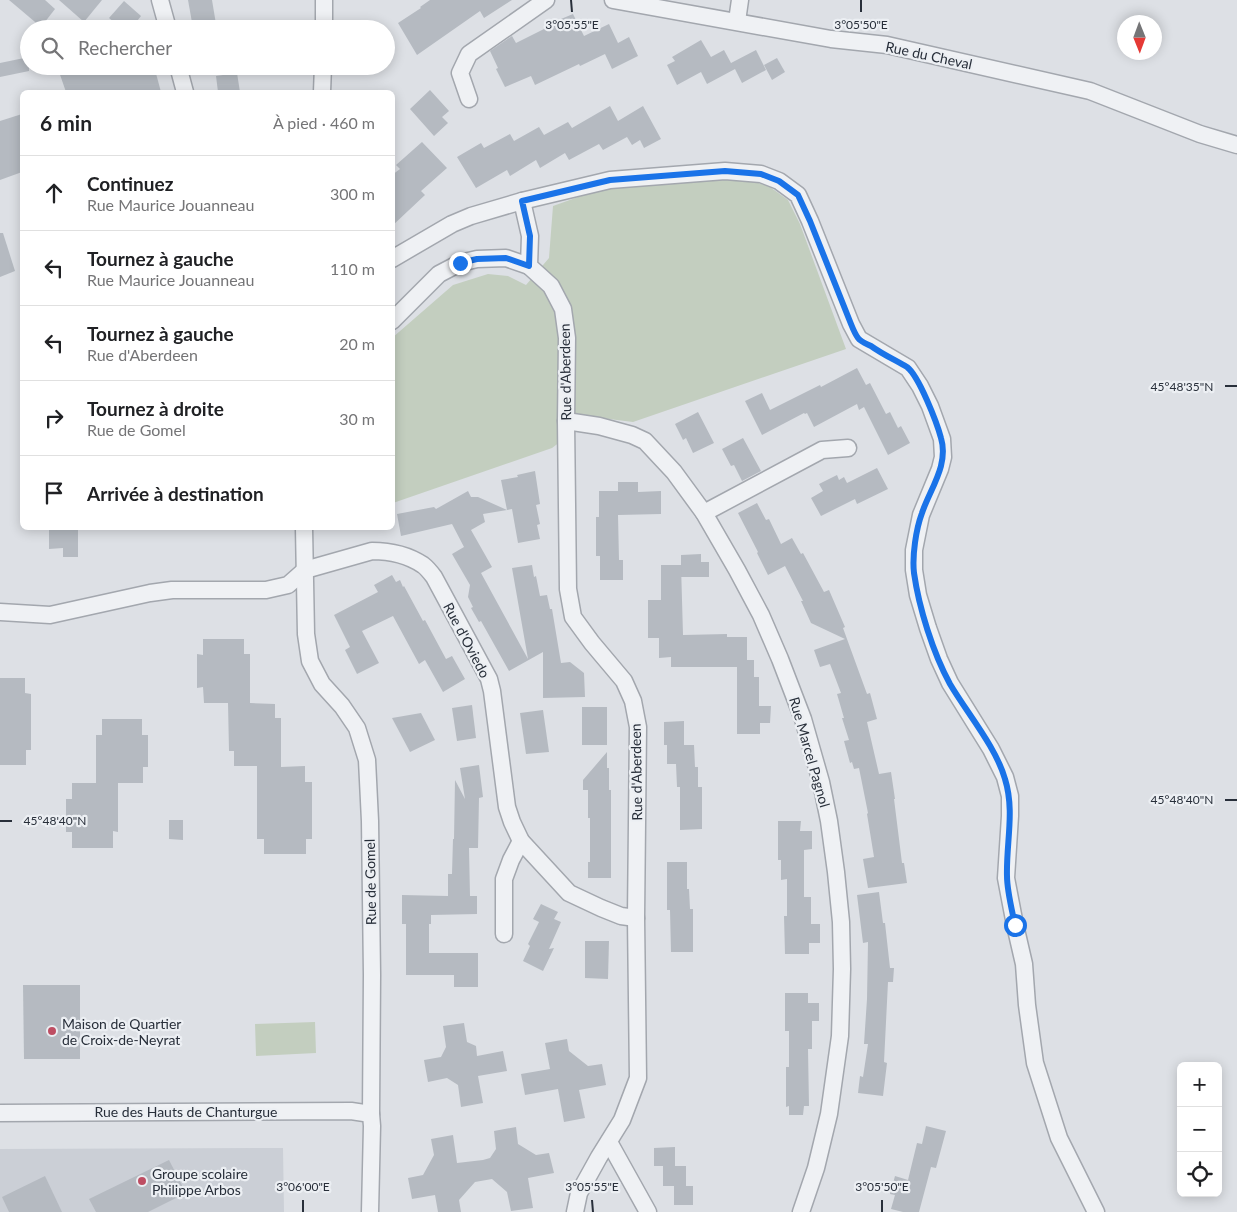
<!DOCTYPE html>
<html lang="fr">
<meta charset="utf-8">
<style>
:root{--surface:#fff;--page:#f2f2f2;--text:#202124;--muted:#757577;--line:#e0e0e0}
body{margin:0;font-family:Lato,sans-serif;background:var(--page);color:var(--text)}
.controls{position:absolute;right:15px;bottom:15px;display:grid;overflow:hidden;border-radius:8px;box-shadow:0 2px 12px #0003}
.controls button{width:45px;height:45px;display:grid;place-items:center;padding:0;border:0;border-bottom:1px solid var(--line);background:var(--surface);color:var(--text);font:25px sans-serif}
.compass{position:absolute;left:1117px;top:15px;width:45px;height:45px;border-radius:50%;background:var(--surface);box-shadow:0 2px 12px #0003;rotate:179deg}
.stop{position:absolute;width:15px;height:15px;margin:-11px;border:4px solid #1a73e8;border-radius:50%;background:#fff}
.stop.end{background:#1a73e8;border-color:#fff;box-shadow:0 1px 5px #0008}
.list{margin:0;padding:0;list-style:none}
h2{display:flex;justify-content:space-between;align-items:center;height:65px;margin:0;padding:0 20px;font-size:21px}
h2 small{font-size:16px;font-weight:400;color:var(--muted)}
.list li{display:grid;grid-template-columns:32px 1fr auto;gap:15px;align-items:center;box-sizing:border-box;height:75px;padding:0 20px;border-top:1px solid var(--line)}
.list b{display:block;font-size:19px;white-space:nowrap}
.list p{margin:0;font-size:16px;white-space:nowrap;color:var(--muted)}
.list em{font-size:16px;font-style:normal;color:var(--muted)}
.icon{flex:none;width:28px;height:28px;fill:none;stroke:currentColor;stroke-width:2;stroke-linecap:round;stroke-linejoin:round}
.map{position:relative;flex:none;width:1237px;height:1212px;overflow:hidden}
.search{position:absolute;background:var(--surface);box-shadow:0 2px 12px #0003;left:20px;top:20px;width:375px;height:55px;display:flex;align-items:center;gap:12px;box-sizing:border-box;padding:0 18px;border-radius:28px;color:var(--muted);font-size:19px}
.panel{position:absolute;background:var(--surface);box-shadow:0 2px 12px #0003;left:20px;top:90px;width:375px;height:440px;border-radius:8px}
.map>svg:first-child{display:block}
.built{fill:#cbcfd6}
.green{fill:#c3cebf}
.building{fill:#b5bac1}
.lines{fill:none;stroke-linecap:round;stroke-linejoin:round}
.minor-casing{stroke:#a3a7ae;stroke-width:19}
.minor{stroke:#eff1f4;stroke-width:16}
.route{stroke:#1a73e8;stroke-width:6}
.ticks{fill:none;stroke:#282f3a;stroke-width:2}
.poi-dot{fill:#be4e63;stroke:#eceff3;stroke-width:2}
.labels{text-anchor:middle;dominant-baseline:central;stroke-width:4.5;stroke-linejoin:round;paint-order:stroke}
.street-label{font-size:14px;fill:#282f3a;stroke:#eceff3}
.poi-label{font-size:14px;fill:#282f3a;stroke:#eceff3;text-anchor:start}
.ticks-label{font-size:12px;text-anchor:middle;fill:#282f3a;stroke:#eceff3;stroke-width:4.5;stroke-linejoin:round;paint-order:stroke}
</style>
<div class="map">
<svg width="1237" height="1212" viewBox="0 0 1237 1212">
<rect width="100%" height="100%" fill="#dde0e5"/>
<polygon class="built" points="283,1148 284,1212 0,1212 0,1149"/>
<g class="green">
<polygon points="719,177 753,181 770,187 788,200 800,224 846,349 633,422 593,417 552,448 393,503 392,338 453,285 488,274 508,276 526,285 549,258 553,206 609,186"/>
<polygon points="315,1022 316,1053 256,1056 255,1024"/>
</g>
<g class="building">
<polygon points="9,0 45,0 55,9 41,27"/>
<polygon points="59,0 102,0 84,22"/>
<polygon points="188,0 212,0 216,24 193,28"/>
<polygon points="430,0 512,0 484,18 480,11 417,55 398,23 421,8 420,7"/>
<polygon points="124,1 141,16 131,29 122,29 109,18"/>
<polygon points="573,14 584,36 609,24 618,43 629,37 638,56 612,69 605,54 580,66 579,64 535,85 531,76 505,87 496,69 498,68 490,51 512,36 516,43 550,26 549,24"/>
<polygon points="701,40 711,57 724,50 731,63 756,50 766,70 742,83 735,69 707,84 701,72 677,85 667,65 675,61 672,57"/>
<polygon points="29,57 29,71 0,77 0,63"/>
<polygon points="777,58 785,72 772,80 764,65"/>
<polygon points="57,66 154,66 161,92 66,92"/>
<polygon points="237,73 240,92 218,92 216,76"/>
<polygon points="430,90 449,111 442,117 448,123 434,136 410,109"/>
<polygon points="610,106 618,121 643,106 661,139 644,148 640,140 632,145 627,137 603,150 599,144 569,160 565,153 540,168 536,160 510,176 507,170 476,188 457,157 481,143 484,148 510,134 514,141 539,127 544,135 568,122 572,128"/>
<polygon points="22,114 22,172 0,180 0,121"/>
<polygon points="422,142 447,168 421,191 425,195 392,226 392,175 400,169 396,165"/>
<polygon points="0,233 3,233 15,271 0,277"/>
<polygon points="857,368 866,385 870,383 886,414 890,412 898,428 901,426 910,443 888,455 864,407 859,410 857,404 814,427 807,413 805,414 804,413 762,435 745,401 762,393 770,410 820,385 821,387"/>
<polygon points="698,412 714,443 693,453 686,438 683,440 675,424"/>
<polygon points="743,438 761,471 742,481 734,465 731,466 722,449"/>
<polygon points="877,468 888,489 857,504 855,499 821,516 811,498 823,491 819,484 837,475 839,480 844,477 847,483"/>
<polygon points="535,471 540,504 536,505 540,524 537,525 540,539 518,543 512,509 507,510 501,480 518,477 517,475"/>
<polygon points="618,482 638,482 638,492 661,491 661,514 618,515 619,560 623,560 623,580 600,580 600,556 596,556 596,517 599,517 599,491 618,491"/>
<polygon points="468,491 471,497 478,497 507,510 483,514 485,522 471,530 492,567 481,573 528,659 512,568 532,565 534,577 536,576 540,596 547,595 550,609 552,609 561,663 570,662 584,673 585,697 543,698 543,652 509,671 481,621 479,622 471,608 473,607 468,597 470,585 452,554 464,547 452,524 401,536 397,514 434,507 436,509"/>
<polygon points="757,503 766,520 769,519 781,544 792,538 801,554 803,553 824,592 829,590 845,627 843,628 867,694 870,693 877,719 867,722 879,774 891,772 895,799 894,799 902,863 904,863 907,883 868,888 863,859 874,857 867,814 868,813 859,768 854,769 852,762 850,763 844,741 849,740 842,718 844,718 837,694 841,693 830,664 820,667 814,650 845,639 811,623 801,601 803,601 785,566 768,575 757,553 758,552 738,513"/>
<polygon points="49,528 78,528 78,557 63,557 63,548 49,549"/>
<polygon points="701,554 701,562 709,562 709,577 681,577 681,555"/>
<polygon points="661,565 681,565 683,635 727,634 727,637 747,637 747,660 754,660 754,677 759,677 759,706 771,706 770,723 760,723 760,734 737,734 737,667 671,667 671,657 659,658 659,638 648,638 648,600 661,600"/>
<polygon points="392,575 396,582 400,580 403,587 404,586 423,621 425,620 446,659 452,656 465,679 443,692 425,660 419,664 393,616 362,631 379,663 357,674 345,650 350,647 334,615 378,592 374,585"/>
<polygon points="203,639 244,639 244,654 250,654 250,703 275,704 275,718 281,718 281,767 305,766 305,782 312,782 312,839 306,839 306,854 264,854 264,839 257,839 257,766 234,766 234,751 229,751 228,703 204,703 203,687 197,688 197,654 203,655"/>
<polygon points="0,678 25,678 25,693 31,694 31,750 26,750 26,765 0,765"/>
<polygon points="472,705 476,738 457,741 452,708"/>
<rect x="582" y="707" width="25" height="38"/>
<polygon points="543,710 549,752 526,754 520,713"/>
<polygon points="421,713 435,740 410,752 392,718"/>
<polygon points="102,719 142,719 142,735 148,735 148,767 143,767 143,783 118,783 118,832 113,831 113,848 72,848 72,832 66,832 66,799 72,799 72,783 96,783 96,735 102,735"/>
<polygon points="684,721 684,745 694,745 695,767 698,767 698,787 702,787 702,829 680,830 680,787 677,787 676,764 667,764 667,745 664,745 664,722"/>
<polygon points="607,752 607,768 609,768 609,790 611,790 611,878 588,878 588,862 590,862 590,818 588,818 588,790 583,790 583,780"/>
<polygon points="479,765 483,797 479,798 478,848 469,848 470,896 477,896 477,914 431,915 431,924 429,924 429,953 478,953 478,987 454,987 454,975 406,975 406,924 402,924 402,895 448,896 448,874 452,874 453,839 454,839 455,780 465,799 460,768"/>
<polygon points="169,820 183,820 183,840 169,839"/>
<polygon points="778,821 801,821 800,831 812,831 812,849 804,850 804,897 811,897 811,924 820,924 820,943 809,943 809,954 785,954 784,916 787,916 787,879 781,880 781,860 778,860"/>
<polygon points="667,862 687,862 687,889 689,889 690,909 693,909 693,952 671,952 670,910 667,910"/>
<polygon points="879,892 883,923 885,923 890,968 894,968 893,982 888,982 884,1062 887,1063 883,1096 858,1093 860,1076 863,1077 868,1044 864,1044 867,999 868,942 863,943 857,895"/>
<polygon points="541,904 558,912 554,919 561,922 549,949 554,948 543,971 523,961 530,946 528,944 539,922 533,919"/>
<polygon points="585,941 609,941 608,979 585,978"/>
<polygon points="23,985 80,985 80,1059 24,1059"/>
<polygon points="785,993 808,993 808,1003 819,1003 819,1021 812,1021 812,1049 808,1049 809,1106 804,1106 803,1115 789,1115 789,1106 786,1107 786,1067 789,1067 789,1031 785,1031"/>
<polygon points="464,1023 467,1042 476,1046 477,1056 503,1051 507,1071 478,1076 483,1103 461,1107 458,1085 447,1078 428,1082 424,1060 441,1057 446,1047 443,1026"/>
<polygon points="567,1039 569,1051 588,1066 602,1064 606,1085 579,1090 585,1118 564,1122 558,1089 525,1095 521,1074 550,1069 545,1043"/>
<polygon points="926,1126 946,1131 936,1168 931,1167 919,1212 903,1212 891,1209 895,1195 890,1194 895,1176 908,1180 917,1143 922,1144"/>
<polygon points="516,1127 518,1144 536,1155 549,1153 554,1173 528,1178 533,1208 511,1211 507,1192 492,1179 475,1182 459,1200 461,1212 438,1212 435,1195 412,1199 408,1178 423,1175 434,1155 431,1139 453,1135 457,1163 483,1160 490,1158 496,1149 494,1131"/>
<polygon points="675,1147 675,1166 686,1166 686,1186 693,1186 693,1205 674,1205 674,1186 685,1186 663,1186 663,1166 654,1166 654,1148"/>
<polygon points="169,1160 186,1193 148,1212 96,1212 89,1199"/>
<polygon points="45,1176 62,1212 9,1212 2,1197"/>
</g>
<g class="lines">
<g class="minor-casing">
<g id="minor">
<polyline points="160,0 168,29"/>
<polyline points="613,0 831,39 887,45 1090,91 1200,134 1237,145"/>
<polyline points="737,21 740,0"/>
<polyline points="324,29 324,0"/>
<polyline points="178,66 185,92"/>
<polyline points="322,92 323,66"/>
<polyline points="469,99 460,73 469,54 546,0"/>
<polyline points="522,201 530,236 529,266 551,286 563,309 567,338 566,421 568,589 573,617 592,643 624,681 633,701 638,727 636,918 638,1078 622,1120 599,1157 579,1193 575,1212"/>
<polyline points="392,259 452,224 471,216 522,201 610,180 725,171 761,174 779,181 798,195 810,221 851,324 859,339 908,368 920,386 930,406 942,439 943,457 940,469 921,515 914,550 914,570 918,595 928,628 939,659 950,683 991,749 1005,777 1010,796 1010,816 1006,878 1015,925 1024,964 1027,1005 1035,1063 1059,1138 1096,1212"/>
<polyline points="392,321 439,274 460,263 477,259 506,258 529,266"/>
<polyline points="566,421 599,426 632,435 645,441 674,472 704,513 737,570 761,615 780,659 803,719 821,782 829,821 836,872 841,922 842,969 840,1036 829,1114 816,1168 801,1212"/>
<polyline points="704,513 822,450 848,448"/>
<polyline points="304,528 306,634 310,661 322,684 342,706 357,728 367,760 370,821 372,975 371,1114 372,1126 370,1212"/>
<path d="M0 612 50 615 150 593 172 590H266L288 585 305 570 372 551C389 551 408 555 423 565 427 568 431 573 434 577L489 679 492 691 507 807 512 822 521 841 569 893 601 908 621 916 636 918"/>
<polyline points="504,934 504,879 511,860 521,841"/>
<polyline points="0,1113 351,1111 371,1114"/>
<polyline points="609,1142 648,1212"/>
</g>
</g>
<use href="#minor" class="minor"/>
</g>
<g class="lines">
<path class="route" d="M460 263 477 259 506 258 529 266 530 236 522 201 610 180 725 171 761 174 779 181 798 195 810 221 851 324C853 329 855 334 858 338 861 342 867 344 871 346 882 354 895 360 907 367 919 376 937 423 941 438 949 465 930 489 922 513 916 529 912 556 914 573 919 608 933 653 950 684 967 713 996 747 1005 779 1015 811 1006 843 1007 876 1007 891 1012 910 1015 925"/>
</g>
<path class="ticks" d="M571 0 572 12M861 0V12M1225 386H1237M1225 800H1237M0 821H12M303 1200V1212M592 1200 593 1212M882 1200V1212"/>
<g class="poi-dot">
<circle cx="52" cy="1031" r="5"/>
<circle cx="142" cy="1181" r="5"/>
</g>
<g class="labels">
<g class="street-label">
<text transform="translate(929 55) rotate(12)">Rue du Cheval</text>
<text transform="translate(565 372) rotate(-91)">Rue d'Aberdeen</text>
<text transform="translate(467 640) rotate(62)">Rue d'Oviedo</text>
<text transform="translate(810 752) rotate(74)">Rue Marcel Pagnol</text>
<text transform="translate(636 772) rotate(-91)">Rue d'Aberdeen</text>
<text transform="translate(370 882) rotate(-91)">Rue de Gomel</text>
<text x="186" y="1111">Rue des Hauts de Chanturgue</text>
</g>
<g class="poi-label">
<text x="62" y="1023">Maison de Quartier<tspan x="62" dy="16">de Croix-de-Neyrat</tspan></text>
<text x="152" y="1173">Groupe scolaire<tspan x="152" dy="16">Philippe Arbos</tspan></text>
</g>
</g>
<g class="ticks-label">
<text x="572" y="29">3°05'55"E</text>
<text x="861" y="29">3°05'50"E</text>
<text x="1182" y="391">45°48'35"N</text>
<text x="1182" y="804">45°48'40"N</text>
<text x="55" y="825">45°48'40"N</text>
<text x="303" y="1191">3°06'00"E</text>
<text x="592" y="1191">3°05'55"E</text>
<text x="882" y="1191">3°05'50"E</text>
</g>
</svg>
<div class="controls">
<button>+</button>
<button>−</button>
<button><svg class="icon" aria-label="locate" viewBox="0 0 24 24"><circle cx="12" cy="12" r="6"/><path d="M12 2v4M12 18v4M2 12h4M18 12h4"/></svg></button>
</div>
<svg class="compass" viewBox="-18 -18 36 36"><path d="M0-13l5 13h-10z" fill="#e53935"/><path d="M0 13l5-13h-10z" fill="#757577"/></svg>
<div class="stop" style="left:1015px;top:925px"></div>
<div class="stop end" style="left:460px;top:263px"></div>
<div class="search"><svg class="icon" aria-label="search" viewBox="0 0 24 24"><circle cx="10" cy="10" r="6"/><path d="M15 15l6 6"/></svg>Rechercher</div>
<section class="panel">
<h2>6 min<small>À pied · 460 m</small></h2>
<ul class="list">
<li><svg class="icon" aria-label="ahead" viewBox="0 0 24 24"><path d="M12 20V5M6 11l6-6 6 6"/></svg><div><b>Continuez</b><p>Rue Maurice Jouanneau</p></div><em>300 m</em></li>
<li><svg class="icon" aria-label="left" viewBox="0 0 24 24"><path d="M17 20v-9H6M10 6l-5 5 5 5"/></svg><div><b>Tournez à gauche</b><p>Rue Maurice Jouanneau</p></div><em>110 m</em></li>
<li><svg class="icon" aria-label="left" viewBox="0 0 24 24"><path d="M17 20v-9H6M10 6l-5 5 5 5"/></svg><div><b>Tournez à gauche</b><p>Rue d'Aberdeen</p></div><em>20 m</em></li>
<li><svg class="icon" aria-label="right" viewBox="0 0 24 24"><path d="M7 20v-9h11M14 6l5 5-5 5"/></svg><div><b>Tournez à droite</b><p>Rue de Gomel</p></div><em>30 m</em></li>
<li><svg class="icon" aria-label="arrive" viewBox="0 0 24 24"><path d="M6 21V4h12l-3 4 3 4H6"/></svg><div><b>Arrivée à destination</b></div></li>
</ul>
</section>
</div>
